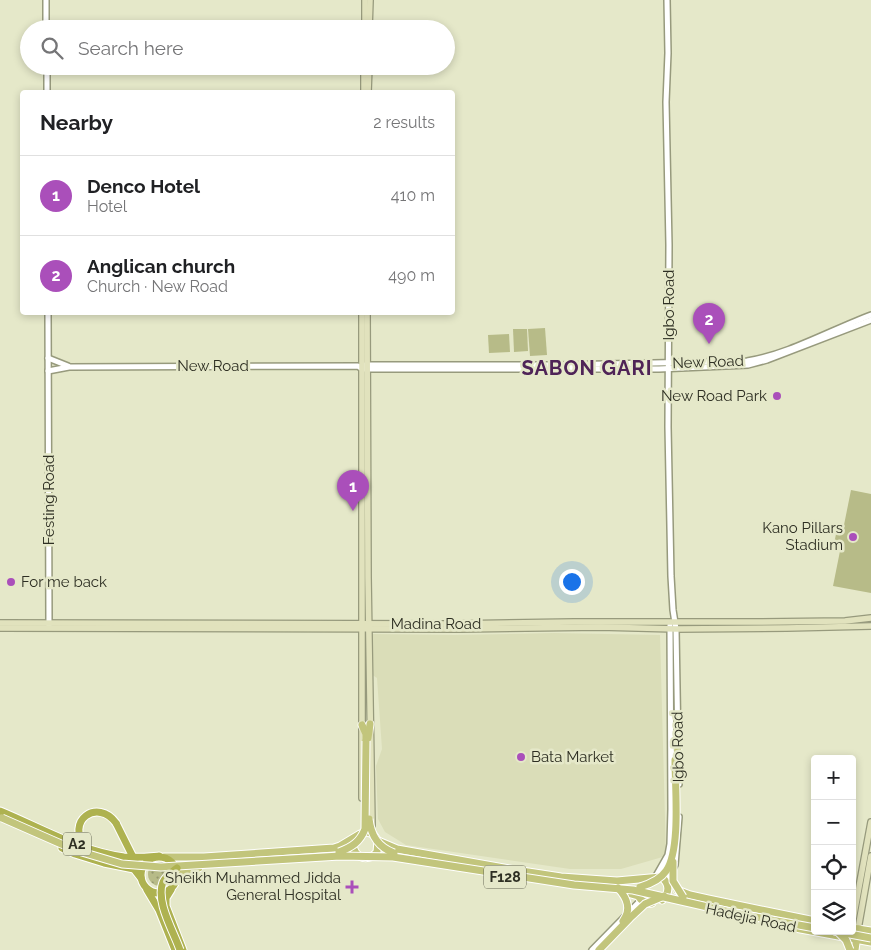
<!DOCTYPE html>
<meta charset="utf-8">
<style>
:root{--surface:#fff;--page:#f2f2f2;--text:#202124;--muted:#757577;--line:#e0e0e0;--accent:#aa4fba}
body{margin:0;font-family:Raleway,sans-serif;background:var(--page);color:var(--text)}
.controls{position:absolute;right:15px;bottom:15px;display:grid;overflow:hidden;border-radius:5px;box-shadow:0 2px 8px #0003}
.controls button{width:45px;height:45px;display:grid;place-items:center;padding:0;border:0;border-bottom:1px solid var(--line);background:var(--surface);color:var(--text);font:25px sans-serif}
.you{position:absolute;left:571px;top:581px;width:18px;height:18px;margin:-12px;border:4px solid #fff;border-radius:50%;background:#1a73e8;box-shadow:0 0 0 8px #1a73e833}
.badge{display:grid;place-items:center;width:32px;height:32px;border-radius:50%;background:var(--accent);color:#fff;font-size:16px;font-weight:700}
.pin{position:absolute;translate:-50% -41px;filter:drop-shadow(0 1px 2px #0008)}
.pin::after{content:'';position:absolute;top:26px;width:18px;height:15px;background:inherit;clip-path:polygon(0 0,100% 0,50% 100%)}
.list{margin:0;padding:0;list-style:none}
h2{display:flex;justify-content:space-between;align-items:center;height:65px;margin:0;padding:0 20px;font-size:21px}
h2 small{font-size:16px;font-weight:400;color:var(--muted)}
.list li{display:grid;grid-template-columns:32px 1fr auto;gap:15px;align-items:center;box-sizing:border-box;height:80px;padding:0 20px;border-top:1px solid var(--line)}
.list b{display:block;font-size:19px;white-space:nowrap}
.list p{margin:0;font-size:16px;white-space:nowrap;color:var(--muted)}
.list em{font-size:16px;font-style:normal;color:var(--muted)}
.icon{flex:none;width:28px;height:28px;fill:none;stroke:currentColor;stroke-width:2;stroke-linecap:round;stroke-linejoin:round}
.map{position:relative;flex:none;width:871px;height:950px;overflow:hidden}
.search{position:absolute;background:var(--surface);box-shadow:0 2px 8px #0003;left:20px;top:20px;width:435px;height:55px;display:flex;align-items:center;gap:12px;box-sizing:border-box;padding:0 18px;border-radius:28px;color:var(--muted);font-size:19px}
.panel{position:absolute;background:var(--surface);box-shadow:0 2px 8px #0003;left:20px;top:90px;width:435px;height:225px;border-radius:5px}
.map>svg:first-child{display:block}
.built{fill:#daddb8}
.grass{fill:url(#grass-dots)}
.pitch{fill:#b7bb88}
.lines{fill:none;stroke-linecap:round;stroke-linejoin:round}
.tertiary-casing{stroke:#979a7d;stroke-width:8}
.secondary-casing{stroke:#979a7d;stroke-width:8}
.primary-casing{stroke:#fff;stroke-width:9}
.trunk-casing{stroke:#fff;stroke-width:9}
.tertiary{stroke:#fff;stroke-width:5}
.secondary{stroke:#e1e2bd;stroke-width:5.5}
.primary{stroke:#c2c57c;stroke-width:7}
.trunk{stroke:#aeb250;stroke-width:7}
.primary-bridge-casing{stroke:#fff;stroke-width:9;stroke-linecap:butt}
.trunk-bridge-casing{stroke:#fff;stroke-width:9;stroke-linecap:butt}
.primary-bridge{stroke:#c2c57c;stroke-width:7}
.trunk-bridge{stroke:#aeb250;stroke-width:7}
.poi-dot{fill:#aa4fba;stroke:#e5e8c9;stroke-width:2}
.labels{text-anchor:middle;dominant-baseline:central;stroke-width:5;stroke-linejoin:round;paint-order:stroke}
.shield{fill:#e5e8c9;stroke:#656655;stroke-width:1}
.shield-label{font-size:14px;font-weight:bold;fill:#2e2f23}
.street-label{font-size:15px;fill:#2e2f23;stroke:#e5e8c9}
.poi-label{font-size:15px;fill:#2e2f23;stroke:#e5e8c9;text-anchor:end}
.district-label{font-size:20px;font-weight:bold;letter-spacing:1px;fill:#4f2457;stroke:#e5e8c9}
</style>
<div class="map">
<svg width="871" height="950" viewBox="0 0 871 950">
<defs>
<pattern id="grass-dots" width="8" height="8" patternUnits="userSpaceOnUse" patternTransform="scale(1.25)"><rect width="8" height="8" fill="#b7bb88"/><path d="M2 2h.1M6 6h.1" fill="none" stroke="#95986f" stroke-width="1.8" stroke-linecap="round"/></pattern>
</defs>
<rect width="100%" height="100%" fill="#e5e8c9"/>
<polygon class="built" points="554,633 660,635 666,856 621,869 570,869 406,845 385,832 378,819 376,766 382,749 377,678 371,674 371,634 455,635"/>
<circle class="grass" cx="160" cy="874" r="12"/>
<g class="pitch">
<polygon points="545,328 547,355 530,356 528,329"/>
<polygon points="513,329 527,329 528,351 514,352"/>
<polygon points="509,334 510,352 489,353 488,335"/>
<polygon points="851,490 871,494 871,593 833,586 840,551 833,549 838,524 844,525"/>
</g>
<g class="lines">
<g class="tertiary-casing">
<g id="tertiary">
<polyline points="46,0 46,29"/>
<polyline points="667,0 668,53 666,102 669,245 668,427 671,576 673,610 676,629 678,746"/>
<polyline points="47,66 47,92"/>
<polyline points="48,312 49,627"/>
<polyline points="48,358 68,366"/>
<path d="M365 365H558L747 361C787 355 833 329 871 315"/>
<polyline points="48,371 69,367 358,366 362,369 659,369 748,365 767,360 871,320"/>
<polyline points="679,757 679,784"/>
<polyline points="656,876 668,855 670,844 671,809 670,625"/>
<polyline points="666,881 675,865 679,817"/>
<polyline points="592,950 641,900"/>
</g>
</g>
<g class="secondary-casing">
<g id="secondary">
<polyline points="365,29 365,0"/>
<polyline points="369,29 370,0"/>
<polyline points="364,92 364,66"/>
<polyline points="368,92 369,66"/>
<polyline points="367,312 368,578 372,825"/>
<polyline points="0,623 452,624 574,622 760,622 845,621 871,618"/>
<polyline points="0,628 461,629 600,627 676,629 787,628 871,626"/>
<polyline points="362,798 362,312"/>
<polyline points="852,925 871,822"/>
<polyline points="858,929 871,856"/>
</g>
</g>
<g class="primary-casing">
<g id="primary">
<polyline points="362,725 366,734 366,741"/>
<polyline points="368,738 370,724"/>
<polyline points="677,760 678,745"/>
<path d="M354 840C350 856 367 864 377 852L378 841"/>
<path d="M164 857H204L334 848 340 846 360 834 367 832 373 834 378 841 397 849 515 870 561 877 617 881 661 877C670 883 670 893 662 900"/>
<polyline points="177,880 183,871 199,868"/>
<polyline points="677,890 690,895 708,899 815,921"/>
<path d="M624 892 638 896C641 901 647 904 652 903"/>
<polyline points="779,925 871,942"/>
<polyline points="852,928 871,931"/>
<polyline points="855,950 858,929"/>
</g>
</g>
<g class="trunk-casing">
<g id="trunk">
<path d="M0 811C39 827 82 852 124 857 136 858 147 857 159 856"/>
<polyline points="116,823 135,861"/>
<polyline points="62,848 75,854 104,863 134,869 141,878"/>
<circle cx="159" cy="875" r="18"/>
<polyline points="147,890 159,910 175,950"/>
<polyline points="171,890 166,898 166,906 183,950"/>
</g>
</g>
<use href="#tertiary" class="tertiary"/>
<use href="#secondary" class="secondary"/>
<use href="#primary" class="primary"/>
<use href="#trunk" class="trunk"/>
<g class="primary-bridge-casing">
<g id="primary-bridge">
<polyline points="2,818 75,850 122,864 161,867 340,856 393,857 574,885 633,890 734,913 815,928"/>
<path d="M369 819C371 836 378 847 394 853"/>
<path d="M339 852C352 847 360 842 365 829L366 741"/>
<polyline points="673,862 673,881 683,897"/>
<path d="M640 887C650 884 660 880 666 871 681 850 675 787 675 760"/>
<path d="M618 888C627 898 632 909 623 921"/>
<polyline points="834,931 871,938"/>
<polyline points="839,933 846,940 850,950"/>
<polyline points="599,950 630,918 645,904 664,896"/>
</g>
</g>
<g class="trunk-bridge-casing">
<g id="trunk-bridge">
<path d="M86 849C64 820 98 798 116 823"/>
<path d="M177 868C172 872 166 876 163 882 155 901 174 932 180 950"/>
</g>
</g>
<use href="#primary-bridge" class="primary-bridge"/>
<use href="#trunk-bridge" class="trunk-bridge"/>
</g>
<g class="poi-dot">
<circle cx="777" cy="396" r="5"/>
<circle cx="853" cy="537" r="5"/>
<circle cx="11" cy="582" r="5"/>
<circle cx="521" cy="757" r="5"/>
<path d="M349.5 879.5h5v5h5v5h-5v5h-5v-5h-5v-5h5z"/>
</g>
<g class="labels">
<g class="shield">
<rect x="63" y="832.5" width="28" height="23" rx="4"/>
<rect x="484" y="865.5" width="42" height="23" rx="4"/>
</g>
<g class="shield-label">
<text x="77" y="844">A2</text>
<text x="505" y="877">F128</text>
</g>
<g class="street-label">
<text transform="translate(669 305) rotate(-90)">Igbo Road</text>
<text transform="translate(708 362) rotate(-2)">New Road</text>
<text x="213" y="366">New Road</text>
<text transform="translate(49 500) rotate(-90)">Festing Road</text>
<text x="436" y="624">Madina Road</text>
<text transform="translate(678 747) rotate(-91)">Igbo Road</text>
<text transform="translate(751 918) rotate(12)">Hadejia Road</text>
</g>
<g class="poi-label">
<text x="767" y="396">New Road Park</text>
<text x="843" y="528">Kano Pillars<tspan x="843" dy="17">Stadium</tspan></text>
<text x="21" y="582" text-anchor="start">For me back</text>
<text x="531" y="757" text-anchor="start">Bata Market</text>
<text x="341" y="878">Sheikh Muhammed Jidda<tspan x="341" dy="17">General Hospital</tspan></text>
</g>
<g class="district-label">
<text x="587" y="368">SABON GARI</text>
</g>
</g>
</svg>
<div class="controls">
<button>+</button>
<button>−</button>
<button><svg class="icon" aria-label="locate" viewBox="0 0 24 24"><circle cx="12" cy="12" r="6"/><path d="M12 2v4M12 18v4M2 12h4M18 12h4"/></svg></button>
<button><svg class="icon" aria-label="layers" viewBox="0 0 24 24"><path d="M12 4l9 5-9 5-9-5zM3 14l9 5 9-5"/></svg></button>
</div>
<div class="you"></div>
<div class="pin badge" style="left:353px;top:511px">1</div>
<div class="pin badge" style="left:709px;top:344px">2</div>
<div class="search"><svg class="icon" aria-label="search" viewBox="0 0 24 24"><circle cx="10" cy="10" r="6"/><path d="M15 15l6 6"/></svg>Search here</div>
<section class="panel">
<h2>Nearby<small>2 results</small></h2>
<ul class="list">
<li><span class="badge">1</span><div><b>Denco Hotel</b><p>Hotel</p></div><em>410 m</em></li>
<li><span class="badge">2</span><div><b>Anglican church</b><p>Church · New Road</p></div><em>490 m</em></li>
</ul>
</section>
</div>
